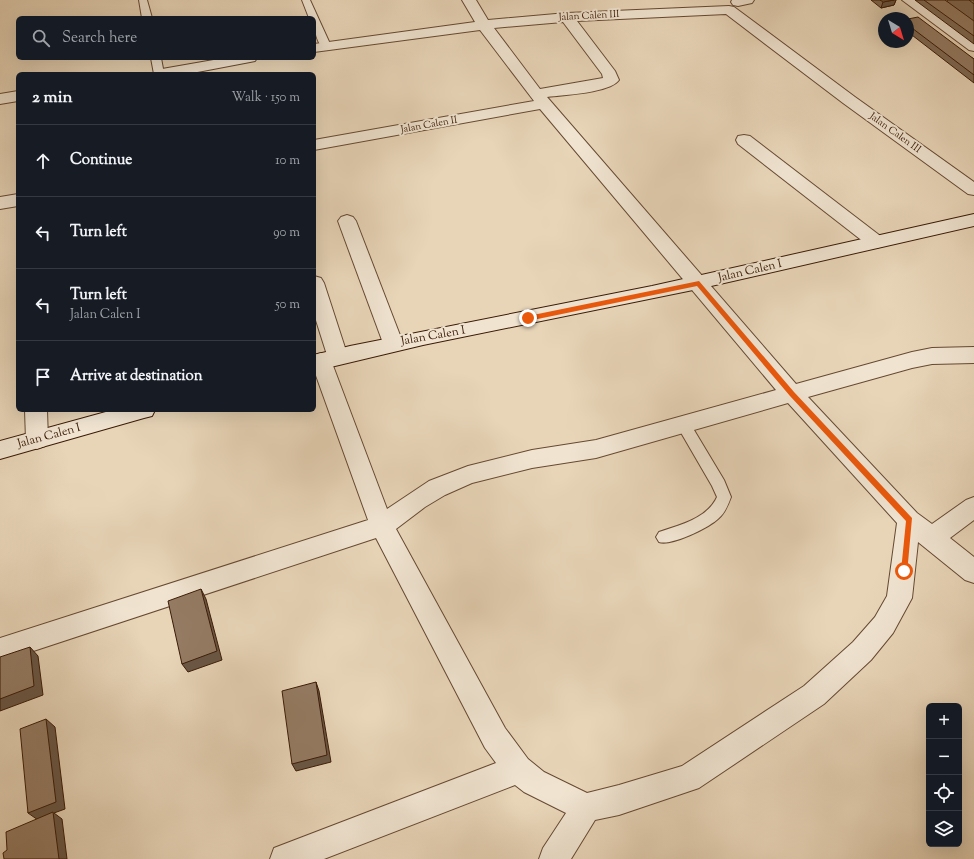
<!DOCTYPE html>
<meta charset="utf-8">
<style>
:root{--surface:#171b24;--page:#20242c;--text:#f1f3f6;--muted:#9ea1a6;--line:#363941}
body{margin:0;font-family:"Sorts Mill Goudy",serif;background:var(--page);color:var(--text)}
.controls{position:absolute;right:12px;bottom:12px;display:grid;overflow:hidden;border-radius:6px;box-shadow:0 4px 16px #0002}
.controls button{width:36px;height:36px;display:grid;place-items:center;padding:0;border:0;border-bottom:1px solid var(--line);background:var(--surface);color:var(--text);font:20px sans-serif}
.compass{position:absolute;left:878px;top:12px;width:36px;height:36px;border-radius:50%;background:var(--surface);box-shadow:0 4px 16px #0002;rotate:142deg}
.stop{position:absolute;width:12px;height:12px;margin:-9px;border:3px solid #ea580c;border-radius:50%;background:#fff}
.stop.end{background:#ea580c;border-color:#fff;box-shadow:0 1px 4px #0008}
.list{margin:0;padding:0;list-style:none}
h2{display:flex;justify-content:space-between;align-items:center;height:52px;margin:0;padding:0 16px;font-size:17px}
h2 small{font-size:13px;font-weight:400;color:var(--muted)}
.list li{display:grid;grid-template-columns:26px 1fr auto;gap:12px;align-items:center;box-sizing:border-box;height:72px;padding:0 16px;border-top:1px solid var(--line)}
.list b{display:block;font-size:15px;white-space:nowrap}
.list p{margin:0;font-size:13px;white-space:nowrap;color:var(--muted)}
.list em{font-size:13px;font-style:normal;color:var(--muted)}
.icon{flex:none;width:22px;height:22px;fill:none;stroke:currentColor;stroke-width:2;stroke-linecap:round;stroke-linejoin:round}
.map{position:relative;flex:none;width:974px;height:859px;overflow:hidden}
.search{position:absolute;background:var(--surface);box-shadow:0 4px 16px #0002;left:16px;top:16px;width:300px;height:44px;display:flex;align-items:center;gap:10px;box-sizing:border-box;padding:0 14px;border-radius:6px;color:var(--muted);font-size:15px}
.panel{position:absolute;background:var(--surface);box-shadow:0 4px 16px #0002;left:16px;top:72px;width:300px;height:340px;border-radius:6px}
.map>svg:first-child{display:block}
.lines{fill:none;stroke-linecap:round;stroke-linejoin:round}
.lane-casing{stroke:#664932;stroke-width:2}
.street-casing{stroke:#664932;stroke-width:2}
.secondary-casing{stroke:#3a1a06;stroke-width:2}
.lane{fill:#f0e4d1;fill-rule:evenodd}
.street{fill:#f0e4d1;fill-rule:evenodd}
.secondary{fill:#f0e4d1;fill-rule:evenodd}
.wall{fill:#7f6a55;stroke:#3a1a06}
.shaded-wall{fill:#685645;stroke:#3a1a06}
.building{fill:#947b63;stroke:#3a1a06}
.route{fill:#ea580c}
.labels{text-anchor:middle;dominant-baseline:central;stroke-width:4;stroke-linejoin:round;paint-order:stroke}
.far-street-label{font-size:10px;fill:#3a1a06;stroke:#f0e4d1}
.street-label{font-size:12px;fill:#3a1a06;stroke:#f0e4d1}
</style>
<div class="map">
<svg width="974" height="859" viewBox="0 0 974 859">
<rect width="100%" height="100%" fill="#e8d5b8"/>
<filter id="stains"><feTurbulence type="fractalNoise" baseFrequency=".005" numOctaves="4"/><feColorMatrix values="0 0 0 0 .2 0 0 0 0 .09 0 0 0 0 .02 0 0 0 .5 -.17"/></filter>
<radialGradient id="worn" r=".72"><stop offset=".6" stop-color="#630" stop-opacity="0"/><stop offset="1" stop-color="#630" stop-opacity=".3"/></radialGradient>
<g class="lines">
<g class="lane-casing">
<g id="lane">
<polygon points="139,0 147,0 152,18 142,18"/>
<path d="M302 0H310L331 46 329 48 326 49C316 46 314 27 314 18H309Z"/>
<polygon points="151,58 161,58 164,74 154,74"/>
<path d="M683 419 688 420 724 480 731 497C728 505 725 513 719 518 709 528 671 546 659 542L656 537 659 532C679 525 707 519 717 497L712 486 676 424 678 420Z"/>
</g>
</g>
<g class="street-casing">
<g id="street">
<path d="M462 0H476L488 20 567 13 729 6 734 7 855 97 974 182V195L968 194 843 103 726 14 577 21 615 71 619 80C610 93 563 95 547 97L796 384 912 352 932 348 974 347V363L932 364 912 368 808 397 917 513 932 524 966 500 974 497V520L950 538 974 557V583L965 580 918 542 912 598 893 633 871 660 824 704 699 788 619 815 595 820 571 859H539L543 848 566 813 524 792 515 785 324 859H270L274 848 496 763 485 748 376 538 0 662V638L368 520 314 370V355L321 353 327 355 314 314V276L321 278 324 283 348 357 345 362 338 365 332 363 387 509 429 481 468 466 532 450 596 440 776 390 540 109 314 150V140L534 101 480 30 314 52V44L475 22ZM563 22 602 74 603 78 540 89 494 28ZM788 403 897 523 887 596 875 617 853 642 804 686 682 766 619 785 587 793 544 772 528 759 505 728 396 529 425 507 445 495 472 483 532 468 596 458Z"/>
<polygon points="732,0 754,0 752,3 738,6 733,5 731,2"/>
<polygon points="902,0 918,0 974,40 974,51 969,50"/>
<polygon points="225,58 257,58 255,61 250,62 187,74 154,74 157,71 162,69"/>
<polygon points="18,91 18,101 0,104 0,94"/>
<polygon points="744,135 750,136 883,238 885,242 883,246 876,248 869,246 738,144 736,140 738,136"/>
<polygon points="18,194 18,206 0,209 0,197"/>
<polygon points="347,215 353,217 356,221 403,343 400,348 393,350 386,348 383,343 338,221 341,217"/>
<polygon points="25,410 47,410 48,440 45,446 37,449 29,446 26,440"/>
</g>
</g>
<g class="secondary-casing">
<g id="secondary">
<polygon points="974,214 974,226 698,289 423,345 314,371 314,355 350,346 652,286"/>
<polygon points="113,410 155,410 152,416 144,418 0,459 0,441"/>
</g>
</g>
<use href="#lane" class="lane"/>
<use href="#street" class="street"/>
<use href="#secondary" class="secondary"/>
</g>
<g class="wall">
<polygon points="871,0 896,0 894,5 881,8"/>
<polygon points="915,0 945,0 947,2 947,0 974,0 974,44"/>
<polygon points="908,19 974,59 974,83 908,32"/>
</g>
<g class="shaded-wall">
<polygon points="894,0 896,0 894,5 881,8 883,2"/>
<polygon points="201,589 206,599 222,660 188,672 182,664"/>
<polygon points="30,647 38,656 43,695 0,711 0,699"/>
<polygon points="316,682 319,691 331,762 296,771 292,764"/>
<polygon points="46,719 55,727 65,809 54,813 62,819 67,859 59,859 38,820 28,813"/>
</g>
<g class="building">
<polygon points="880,0 894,0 883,2"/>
<polygon points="924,0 945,0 974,21 974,36"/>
<polygon points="969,0 974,0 974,4"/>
<polygon points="918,17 974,59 974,75 908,25 908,19"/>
<polygon points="201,589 217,651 182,664 168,601"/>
<polygon points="30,647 34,686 0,699 0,657"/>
<polygon points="316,682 327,755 292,764 282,691"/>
<polygon points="46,719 56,802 28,813 20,729"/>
<polygon points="53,812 59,859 4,859 3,853 7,850 6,832"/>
</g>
<polygon class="route" points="699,281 794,392 912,518 907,574 904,575 901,571 906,521 790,396 697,286 528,321 525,318 528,316"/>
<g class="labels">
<g class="far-street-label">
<text transform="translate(589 16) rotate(-3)">Jalan Calen III</text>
<text transform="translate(429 125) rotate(-10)">Jalan Calen II</text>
<text transform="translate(895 133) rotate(36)">Jalan Calen III</text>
</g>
<g class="street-label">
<text transform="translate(750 271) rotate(-13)">Jalan Calen I</text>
<text transform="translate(433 336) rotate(-10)">Jalan Calen I</text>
<text transform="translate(49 436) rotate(-15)">Jalan Calen I</text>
</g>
</g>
<rect width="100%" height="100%" filter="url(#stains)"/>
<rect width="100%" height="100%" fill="url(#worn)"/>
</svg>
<div class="controls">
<button>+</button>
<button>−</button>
<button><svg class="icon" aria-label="locate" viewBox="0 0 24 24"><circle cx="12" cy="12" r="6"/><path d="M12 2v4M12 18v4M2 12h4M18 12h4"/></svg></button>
<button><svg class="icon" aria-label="layers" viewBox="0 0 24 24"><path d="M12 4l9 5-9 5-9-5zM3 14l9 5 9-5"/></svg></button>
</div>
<svg class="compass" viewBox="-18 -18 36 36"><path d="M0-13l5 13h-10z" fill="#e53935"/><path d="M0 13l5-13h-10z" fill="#9ea1a6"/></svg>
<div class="stop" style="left:904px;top:571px"></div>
<div class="stop end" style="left:528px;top:318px"></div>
<div class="search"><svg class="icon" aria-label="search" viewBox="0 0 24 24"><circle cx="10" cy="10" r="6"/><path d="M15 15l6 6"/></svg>Search here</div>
<section class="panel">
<h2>2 min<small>Walk · 150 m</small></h2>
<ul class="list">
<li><svg class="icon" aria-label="ahead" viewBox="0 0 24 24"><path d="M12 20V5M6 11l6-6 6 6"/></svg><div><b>Continue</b></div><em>10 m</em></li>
<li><svg class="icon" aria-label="left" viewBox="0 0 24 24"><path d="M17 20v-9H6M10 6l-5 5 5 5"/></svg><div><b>Turn left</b></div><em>90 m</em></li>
<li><svg class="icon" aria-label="left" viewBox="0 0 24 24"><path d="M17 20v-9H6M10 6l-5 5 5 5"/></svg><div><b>Turn left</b><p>Jalan Calen I</p></div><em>50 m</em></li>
<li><svg class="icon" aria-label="arrive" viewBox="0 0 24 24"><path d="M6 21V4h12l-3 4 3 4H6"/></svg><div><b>Arrive at destination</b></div></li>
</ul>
</section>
</div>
